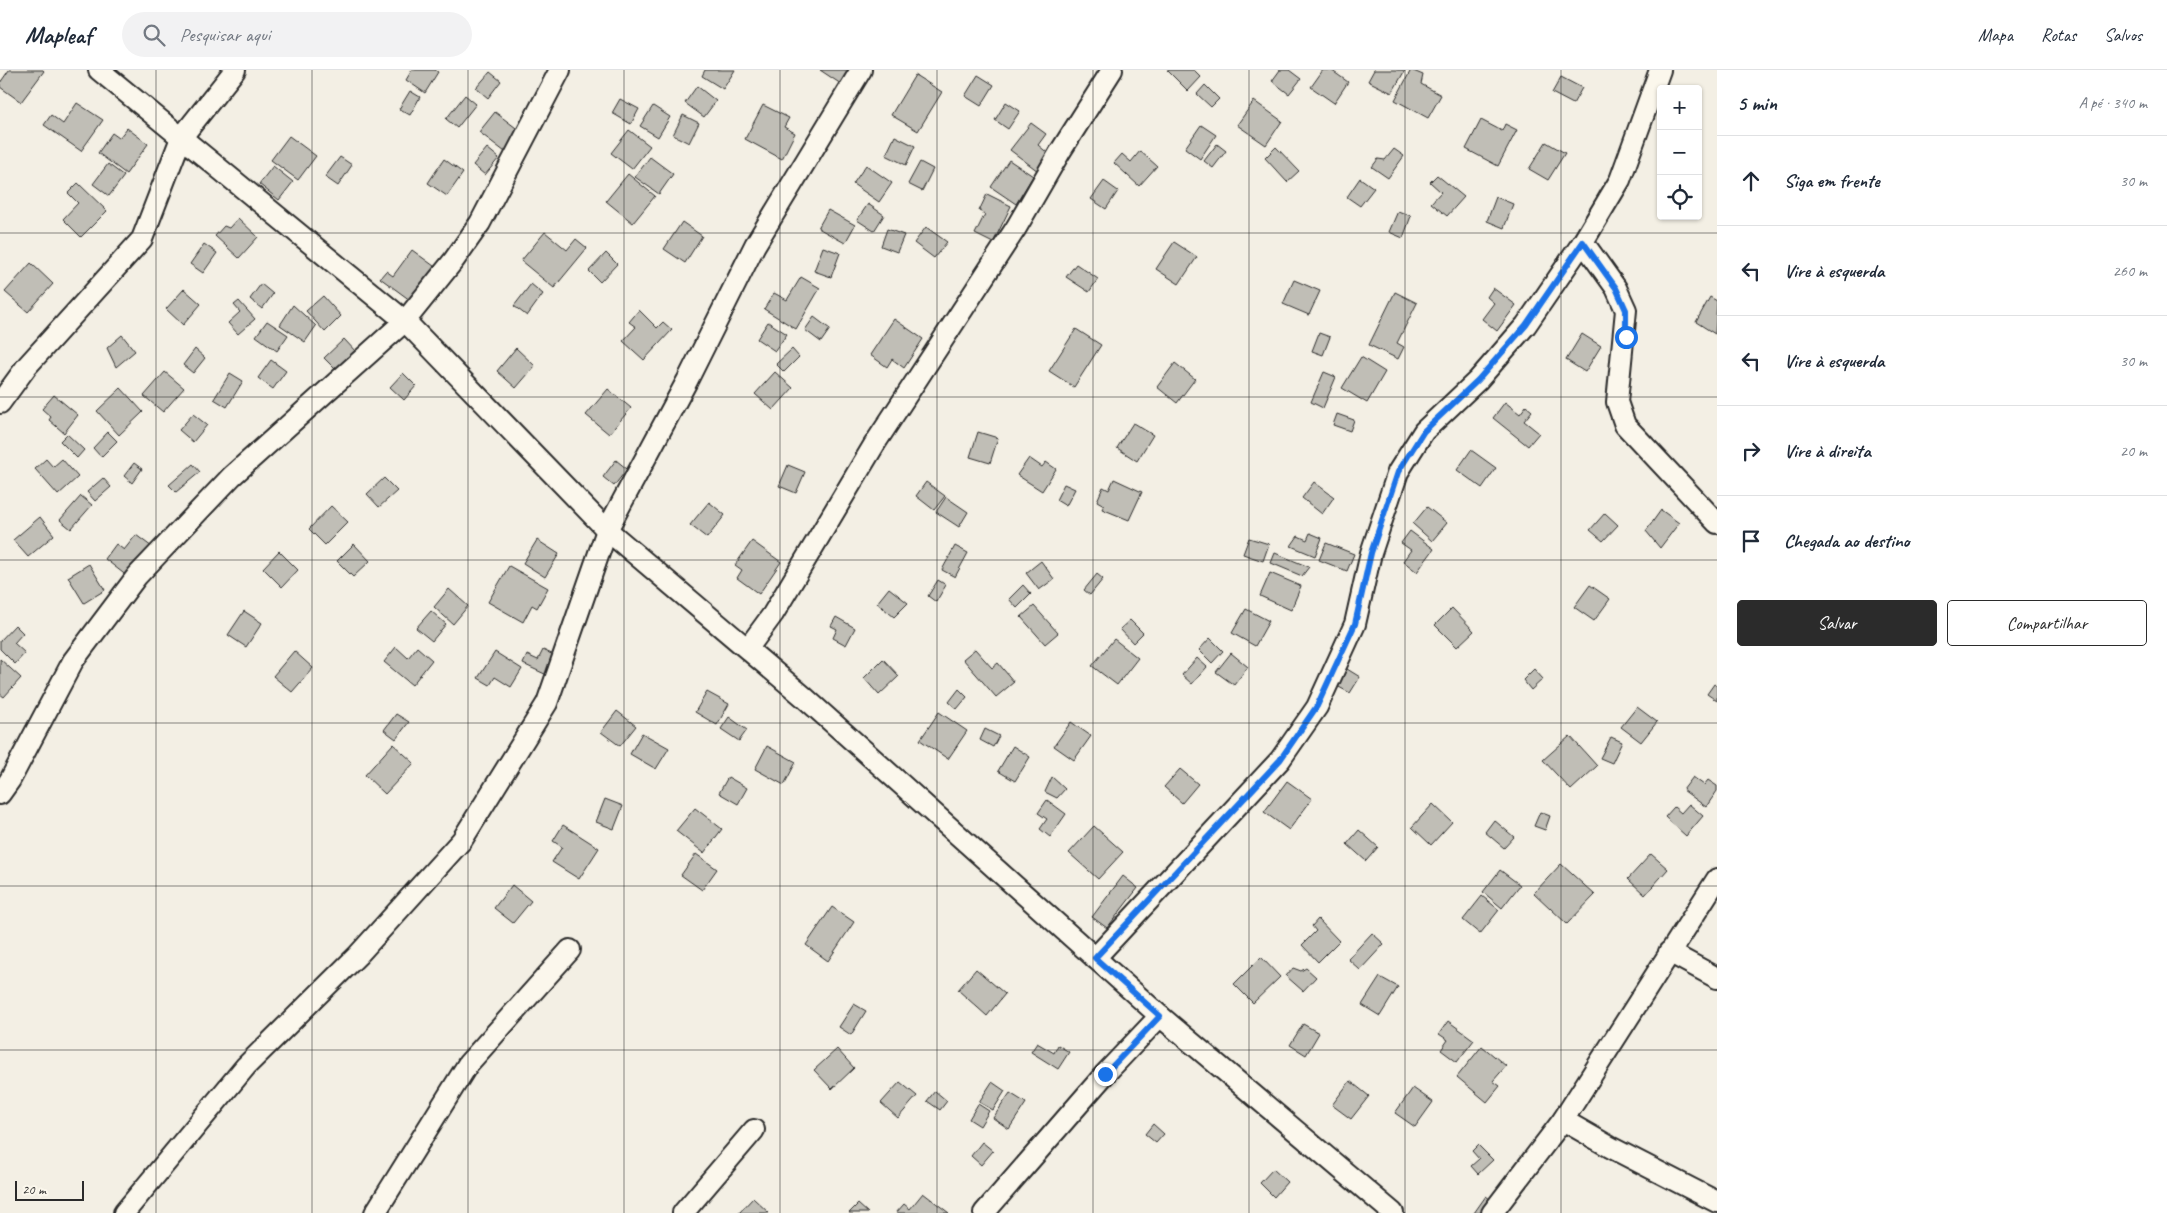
<!DOCTYPE html>
<html lang="pt">
<meta charset="utf-8">
<style>
:root{--surface:#fff;--page:#f2f2f3;--text:#1f2937;--muted:#747a83;--line:#e0e1e3;--accent:#2b2b2b}
body{margin:0;font-family:Caveat,sans-serif;background:var(--page);color:var(--text)}
.controls{position:absolute;right:15px;top:15px;display:grid;overflow:hidden;border-radius:5px;box-shadow:0 1px 4px #0004}
.controls button{width:45px;height:45px;display:grid;place-items:center;padding:0;border:0;border-bottom:1px solid var(--line);background:var(--surface);color:var(--text);font:25px sans-serif}
.scale{position:absolute;left:15px;bottom:12px;width:69px;box-sizing:border-box;padding-left:5px;border:2px solid #2b2b2b;border-top:0;font-size:14px;line-height:18px;white-space:nowrap;color:#2b2b2b;-webkit-text-stroke:4px #fbf7ec;paint-order:stroke}
.stop{position:absolute;width:15px;height:15px;margin:-11px;border:4px solid #1a73e8;border-radius:50%;background:#fff}
.stop.end{background:#1a73e8;border-color:#fff;box-shadow:0 1px 5px #0008}
.list{margin:0;padding:0;list-style:none}
h2{display:flex;justify-content:space-between;align-items:center;height:65px;margin:0;padding:0 20px;font-size:21px}
h2 small{font-size:16px;font-weight:400;color:var(--muted)}
.list li{display:grid;grid-template-columns:32px 1fr auto;gap:15px;align-items:center;box-sizing:border-box;height:90px;padding:0 20px;border-top:1px solid var(--line)}
.list b{display:block;font-size:19px;white-space:nowrap}
.list em{font-size:16px;font-style:normal;color:var(--muted)}
.actions{display:flex;gap:10px;padding:15px 20px}
.actions a{flex:1;padding:11px 0;border:1px solid var(--accent);border-radius:5px;text-align:center;font-size:18px;color:var(--accent)}
.actions .main{background:var(--accent);color:#fff}
.icon{flex:none;width:28px;height:28px;fill:none;stroke:currentColor;stroke-width:2;stroke-linecap:round;stroke-linejoin:round}
.map{position:relative;flex:none;width:1717px;height:1143px;overflow:hidden}
header{display:flex;align-items:center;gap:30px;box-sizing:border-box;height:70px;padding:0 25px;background:var(--surface);border-bottom:1px solid var(--line)}
header strong{font-size:24px}
nav{display:flex;gap:28px;margin-inline-start:auto;font-size:18px}
.search{width:350px;height:45px;background:var(--page);display:flex;align-items:center;gap:12px;box-sizing:border-box;padding:0 18px;border-radius:28px;color:var(--muted);font-size:19px}
main{display:flex}
aside{flex:1;background:var(--surface)}
.map>svg:first-child{display:block}
.building{fill:#c0beb6;stroke:#2b2b2b}
.lines{fill:none;stroke-linecap:round;stroke-linejoin:round}
.street-casing{stroke:#2b2b2b;stroke-width:24}
.street{stroke:#fbf7ec;stroke-width:20}
.route{stroke:#1a73e8;stroke-width:6}
.grid{fill:none;stroke:#2b2b2b;stroke-width:1;stroke-opacity:0.55}
</style>
<header>
<strong>Mapleaf</strong>
<div class="search"><svg class="icon" aria-label="search" viewBox="0 0 24 24"><circle cx="10" cy="10" r="6"/><path d="M15 15l6 6"/></svg>Pesquisar aqui</div>
<nav><a>Mapa</a><a>Rotas</a><a>Salvos</a></nav>
</header>
<main>
<div class="map">
<svg width="1717" height="1143" viewBox="0 0 1717 1143">
<rect width="100%" height="100%" fill="#f3efe4"/>
<filter id="ink" filterUnits="userSpaceOnUse"><feTurbulence type="fractalNoise" baseFrequency=".02" numOctaves="2"/><feDisplacementMap in="SourceGraphic" scale="10" xChannelSelector="R" yChannelSelector="G"/><feConvolveMatrix kernelMatrix="1 2 1 2 8 2 1 2 1" color-interpolation-filters="sRGB"/></filter>
<g filter="url(#ink)">
<g class="building">
<polygon points="9,0 43,0 44,1 21,32 0,17 0,13"/>
<polygon points="412,0 435,0 438,2 425,23 406,10"/>
<polygon points="705,0 735,0 723,19 702,6"/>
<polygon points="820,0 854,0 844,16"/>
<polygon points="1167,0 1194,0 1201,7 1188,21"/>
<polygon points="1280,0 1289,0 1301,9 1289,24 1272,11"/>
<polygon points="1323,0 1331,0 1348,12 1334,33 1311,17"/>
<polygon points="1374,0 1405,0 1392,23 1368,11"/>
<polygon points="1411,0 1423,5 1421,14 1441,25 1428,48 1395,30"/>
<polygon points="490,2 501,11 488,28 476,18"/>
<polygon points="915,5 942,22 918,61 891,45"/>
<polygon points="978,5 994,15 981,36 965,26"/>
<polygon points="1561,7 1582,18 1573,34 1552,23"/>
<polygon points="1205,15 1219,29 1211,37 1197,24"/>
<polygon points="697,16 716,31 704,47 685,33"/>
<polygon points="410,21 420,27 410,45 399,39"/>
<polygon points="465,25 476,34 457,58 446,49"/>
<polygon points="620,29 639,39 631,54 612,43"/>
<polygon points="1254,31 1282,51 1266,75 1237,55"/>
<polygon points="1006,32 1020,41 1008,59 995,50"/>
<polygon points="77,33 103,50 81,81 44,55 51,45 63,54"/>
<polygon points="763,35 789,48 784,57 795,63 782,89 745,69"/>
<polygon points="653,36 670,47 658,67 640,56"/>
<polygon points="495,42 524,64 509,85 479,62"/>
<polygon points="683,45 699,53 689,73 673,65"/>
<polygon points="1481,50 1502,61 1505,54 1517,60 1498,96 1466,79"/>
<polygon points="1031,53 1046,64 1038,75 1050,85 1038,101 1010,80"/>
<polygon points="1201,55 1216,65 1200,89 1185,78"/>
<polygon points="127,58 148,74 126,104 98,83 112,63 119,68"/>
<polygon points="629,60 650,76 632,99 611,83"/>
<polygon points="289,66 316,86 298,110 271,90"/>
<polygon points="895,66 915,76 906,95 886,85"/>
<polygon points="1546,72 1565,83 1548,110 1529,99"/>
<polygon points="1217,74 1226,81 1213,98 1204,91"/>
<polygon points="1276,77 1299,101 1287,112 1265,88"/>
<polygon points="487,78 499,88 485,105 473,95"/>
<polygon points="1394,79 1404,86 1388,108 1372,97 1378,89 1385,90"/>
<polygon points="1140,81 1157,96 1139,116 1114,93 1122,84 1131,92"/>
<polygon points="340,87 352,95 338,116 325,107"/>
<polygon points="650,87 673,104 659,124 635,107"/>
<polygon points="444,89 463,103 447,126 428,113"/>
<polygon points="1009,90 1033,106 1016,134 991,117"/>
<polygon points="920,92 933,99 922,121 908,114"/>
<polygon points="108,94 124,106 109,126 93,114"/>
<polygon points="866,95 892,113 879,132 853,114"/>
<polygon points="273,96 293,112 279,130 259,114"/>
<polygon points="628,104 655,126 633,153 606,131"/>
<polygon points="1437,105 1464,127 1447,146 1431,133 1441,122 1430,112"/>
<polygon points="1360,108 1374,118 1360,136 1347,127"/>
<polygon points="1104,111 1118,121 1106,139 1091,129"/>
<polygon points="78,113 107,141 81,167 63,149 78,133 68,123"/>
<polygon points="987,124 1011,136 993,173 975,164 985,144 979,141"/>
<polygon points="1496,127 1513,134 1504,158 1487,151"/>
<polygon points="868,134 884,145 874,161 857,150"/>
<polygon points="828,140 855,155 845,173 818,158"/>
<polygon points="1398,141 1411,146 1403,168 1389,162"/>
<polygon points="238,148 258,167 239,188 215,166 224,156 229,158"/>
<polygon points="682,152 702,166 685,193 664,179"/>
<polygon points="926,157 947,172 934,188 914,173"/>
<polygon points="887,159 904,165 897,182 881,176"/>
<polygon points="545,162 567,180 576,169 587,178 554,218 521,191"/>
<polygon points="1174,172 1197,187 1179,214 1156,199"/>
<polygon points="204,174 217,183 203,203 190,194"/>
<polygon points="823,177 840,183 831,207 814,201"/>
<polygon points="412,180 438,199 414,233 380,208 386,201 393,206"/>
<polygon points="606,183 617,194 600,212 589,201"/>
<polygon points="31,193 53,214 28,242 5,222"/>
<polygon points="1076,194 1098,209 1089,222 1066,207"/>
<polygon points="801,207 820,218 796,259 764,239 774,223 787,230"/>
<polygon points="1294,210 1320,221 1309,245 1283,234"/>
<polygon points="261,214 273,224 262,239 250,229"/>
<polygon points="531,214 543,224 527,246 514,236"/>
<polygon points="1493,218 1516,235 1497,261 1482,249 1494,233 1487,227"/>
<polygon points="184,219 201,234 183,255 166,239"/>
<polygon points="1395,222 1417,233 1397,273 1404,277 1398,289 1369,275"/>
<polygon points="323,226 341,246 325,262 306,241"/>
<polygon points="1710,227 1717,231 1715,264 1696,252"/>
<polygon points="239,231 255,249 238,264 228,253 240,242 234,235"/>
<polygon points="293,235 316,256 305,272 280,255"/>
<polygon points="639,240 657,258 663,252 672,260 644,290 623,271 636,257 629,252"/>
<polygon points="814,247 830,259 821,272 805,260"/>
<polygon points="894,249 923,269 904,298 892,289 887,297 870,285"/>
<polygon points="267,251 288,265 277,281 256,266"/>
<polygon points="768,252 787,264 775,281 757,269"/>
<polygon points="1076,259 1101,275 1074,317 1049,301"/>
<polygon points="1319,263 1330,267 1323,285 1312,281"/>
<polygon points="1582,264 1601,276 1585,302 1566,290"/>
<polygon points="122,265 135,281 116,297 107,278"/>
<polygon points="344,269 357,283 338,302 324,288"/>
<polygon points="516,278 535,296 516,318 497,301"/>
<polygon points="195,279 205,288 193,303 183,295"/>
<polygon points="792,279 799,287 784,302 776,294"/>
<polygon points="1361,287 1385,302 1367,333 1342,318"/>
<polygon points="271,290 286,301 273,319 258,308"/>
<polygon points="1175,293 1195,309 1177,333 1157,317"/>
<polygon points="165,302 184,318 163,342 144,326"/>
<polygon points="775,302 793,318 773,340 755,324"/>
<polygon points="1324,302 1336,307 1323,338 1311,332"/>
<polygon points="230,303 243,311 227,337 214,329"/>
<polygon points="403,303 416,316 404,330 390,317"/>
<polygon points="121,318 143,342 119,365 97,341"/>
<polygon points="608,319 631,338 609,364 586,345"/>
<polygon points="54,325 78,345 64,363 49,350 51,347 42,339"/>
<polygon points="1505,332 1520,344 1526,336 1532,341 1524,351 1539,363 1528,376 1493,348"/>
<polygon points="193,344 207,355 193,372 179,360"/>
<polygon points="1337,344 1354,350 1350,361 1333,355"/>
<polygon points="1133,353 1153,365 1137,391 1117,378"/>
<polygon points="108,362 117,371 101,387 93,378"/>
<polygon points="978,362 998,368 990,393 970,387"/>
<polygon points="67,364 84,380 77,388 60,371"/>
<polygon points="1471,380 1496,398 1482,418 1457,400"/>
<polygon points="1029,388 1042,397 1046,392 1056,399 1042,421 1017,405"/>
<polygon points="46,389 53,397 62,389 78,407 58,425 35,399"/>
<polygon points="616,390 627,399 614,416 603,407"/>
<polygon points="134,393 142,399 132,413 124,406"/>
<polygon points="193,394 200,402 176,422 169,415"/>
<polygon points="788,395 805,402 796,423 779,416"/>
<polygon points="103,408 111,417 95,431 87,422"/>
<polygon points="384,408 397,421 379,437 367,424"/>
<polygon points="1114,409 1142,422 1129,450 1102,439 1104,435 1097,431 1103,417 1109,420"/>
<polygon points="926,412 945,426 934,440 916,426"/>
<polygon points="1314,412 1334,427 1322,444 1302,428"/>
<polygon points="1064,414 1075,419 1066,436 1056,430"/>
<polygon points="81,426 92,435 71,459 60,450"/>
<polygon points="946,427 968,442 959,457 936,442"/>
<polygon points="709,432 725,445 707,468 690,455"/>
<polygon points="331,436 348,452 325,475 309,459"/>
<polygon points="1427,437 1447,453 1432,471 1413,454"/>
<polygon points="1661,440 1679,453 1660,478 1646,461"/>
<polygon points="1605,443 1618,455 1603,471 1590,460"/>
<polygon points="40,447 54,465 28,487 13,470"/>
<polygon points="1410,461 1434,479 1417,502 1403,491 1411,480 1401,473"/>
<polygon points="1310,463 1322,468 1315,486 1291,476 1298,466 1307,470"/>
<polygon points="136,465 156,480 132,510 105,489 116,474 124,480"/>
<polygon points="1249,468 1269,474 1263,491 1243,484"/>
<polygon points="537,470 559,484 545,507 523,493"/>
<polygon points="752,471 781,492 759,524 737,508 742,500 735,495"/>
<polygon points="1326,473 1354,484 1347,501 1319,490"/>
<polygon points="354,474 370,491 353,507 337,491"/>
<polygon points="955,476 968,483 955,507 942,500"/>
<polygon points="279,481 298,500 282,517 263,498"/>
<polygon points="1275,483 1309,497 1302,506 1271,493"/>
<polygon points="1041,491 1054,509 1039,520 1026,503"/>
<polygon points="89,494 105,520 84,533 68,507"/>
<polygon points="509,496 548,518 537,538 532,535 523,552 488,532"/>
<polygon points="1270,503 1301,516 1291,540 1260,526"/>
<polygon points="1097,504 1103,509 1090,525 1084,520"/>
<polygon points="938,510 946,515 936,532 928,526"/>
<polygon points="1023,515 1031,524 1017,538 1009,529"/>
<polygon points="1590,515 1610,529 1594,551 1574,537"/>
<polygon points="889,518 908,533 894,547 877,533"/>
<polygon points="449,519 468,536 453,554 434,537"/>
<polygon points="1034,536 1058,563 1045,574 1021,547"/>
<polygon points="1452,538 1474,561 1457,577 1435,555"/>
<polygon points="1246,539 1269,551 1255,576 1232,563"/>
<polygon points="244,541 262,553 246,577 228,565"/>
<polygon points="431,541 446,554 432,571 416,558"/>
<polygon points="836,547 855,558 846,575 833,568 837,559 831,556"/>
<polygon points="1130,550 1143,563 1133,573 1120,559"/>
<polygon points="15,555 23,563 14,573 25,583 15,594 0,579 0,571"/>
<polygon points="1210,568 1223,581 1212,593 1199,580"/>
<polygon points="1114,569 1138,588 1117,615 1092,596"/>
<polygon points="396,577 408,588 417,577 432,590 412,615 384,592"/>
<polygon points="975,579 992,598 998,593 1014,612 996,627 963,589"/>
<polygon points="543,580 556,586 547,605 523,594 527,585 538,590"/>
<polygon points="294,581 313,598 292,622 273,606"/>
<polygon points="495,582 522,599 511,617 495,607 490,615 478,608"/>
<polygon points="1231,583 1248,597 1234,615 1216,602"/>
<polygon points="1197,588 1207,597 1192,614 1182,605"/>
<polygon points="0,589 21,608 4,627 0,624"/>
<polygon points="883,589 899,606 879,625 864,608"/>
<polygon points="1347,599 1360,607 1350,623 1337,616"/>
<polygon points="1534,599 1543,609 1531,620 1523,610"/>
<polygon points="1714,614 1717,616 1717,631 1707,624"/>
<polygon points="959,619 967,627 957,639 949,632"/>
<polygon points="707,622 729,634 717,655 695,642"/>
<polygon points="1637,637 1657,652 1641,672 1621,657"/>
<polygon points="617,641 636,656 620,676 601,662"/>
<polygon points="939,642 967,661 948,689 920,670"/>
<polygon points="396,644 409,652 396,669 384,660"/>
<polygon points="729,647 747,660 739,671 721,659"/>
<polygon points="1071,652 1091,666 1074,690 1054,676"/>
<polygon points="985,659 999,666 993,677 980,670"/>
<polygon points="642,663 669,678 656,699 630,684"/>
<polygon points="1570,666 1597,696 1571,720 1543,690"/>
<polygon points="1611,667 1622,672 1612,693 1600,688"/>
<polygon points="393,674 414,693 385,724 365,705"/>
<polygon points="767,676 796,692 784,715 755,699"/>
<polygon points="1013,676 1030,687 1015,711 998,701"/>
<polygon points="1180,699 1198,714 1182,733 1164,717"/>
<polygon points="728,707 747,718 738,734 719,723"/>
<polygon points="1052,707 1065,719 1057,728 1045,722"/>
<polygon points="1693,707 1704,715 1708,710 1717,716 1717,721 1706,737 1683,720"/>
<polygon points="1287,711 1312,729 1289,760 1264,742"/>
<polygon points="605,729 623,736 614,759 596,752"/>
<polygon points="1047,730 1066,744 1050,767 1040,759 1047,749 1038,743"/>
<polygon points="1433,734 1452,752 1431,775 1412,757"/>
<polygon points="1689,734 1703,746 1686,766 1665,747 1674,737 1681,743"/>
<polygon points="695,738 722,759 704,783 676,761"/>
<polygon points="1540,742 1550,746 1545,760 1534,756"/>
<polygon points="1494,750 1514,767 1504,778 1485,762"/>
<polygon points="563,755 599,778 579,809 552,792 562,777 553,771"/>
<polygon points="1094,756 1123,782 1098,809 1069,783"/>
<polygon points="1359,760 1378,777 1366,791 1347,774"/>
<polygon points="696,784 717,799 702,820 681,805"/>
<polygon points="1651,784 1668,799 1645,825 1628,809"/>
<polygon points="1561,794 1595,825 1567,854 1534,823"/>
<polygon points="1500,800 1520,815 1502,838 1483,822"/>
<polygon points="1123,806 1138,818 1107,858 1092,847"/>
<polygon points="512,815 531,831 513,853 494,838"/>
<polygon points="1482,826 1499,840 1480,864 1463,850"/>
<polygon points="832,837 854,852 828,891 806,875"/>
<polygon points="1318,849 1339,871 1318,892 1302,875 1316,861 1312,856"/>
<polygon points="1372,863 1384,874 1360,900 1348,889"/>
<polygon points="1261,887 1280,907 1253,933 1234,914"/>
<polygon points="1293,898 1301,901 1306,898 1316,907 1303,921 1286,906"/>
<polygon points="976,899 1005,924 987,946 958,920"/>
<polygon points="1380,907 1398,917 1380,946 1362,935"/>
<polygon points="854,934 866,941 851,965 839,957"/>
<polygon points="1448,951 1474,970 1457,992 1441,980 1448,970 1439,964"/>
<polygon points="1303,954 1319,963 1306,985 1290,975"/>
<polygon points="1037,973 1054,983 1058,975 1069,982 1058,999 1031,982"/>
<polygon points="1482,976 1506,996 1493,1011 1500,1016 1487,1032 1457,1007"/>
<polygon points="837,979 854,998 832,1019 814,1000"/>
<polygon points="1350,1011 1369,1026 1351,1049 1332,1035"/>
<polygon points="900,1012 917,1026 898,1048 881,1033"/>
<polygon points="992,1012 1005,1021 993,1040 979,1032"/>
<polygon points="1413,1018 1433,1032 1415,1057 1395,1043"/>
<polygon points="935,1021 947,1031 940,1040 927,1031"/>
<polygon points="1010,1023 1026,1033 1009,1059 993,1048"/>
<polygon points="978,1034 989,1041 980,1056 969,1049"/>
<polygon points="1153,1054 1164,1064 1156,1073 1145,1064"/>
<polygon points="982,1072 993,1081 981,1095 971,1086"/>
<polygon points="1478,1075 1493,1090 1478,1104 1471,1096 1479,1089 1472,1081"/>
<polygon points="1273,1099 1287,1112 1274,1127 1260,1113"/>
<polygon points="923,1123 949,1143 896,1143 904,1134 910,1139"/>
<polygon points="1486,1126 1495,1133 1487,1143 1474,1143"/>
<polygon points="753,1128 769,1143 739,1143"/>
<polygon points="858,1134 868,1143 849,1143"/>
</g>
<g class="lines">
<g class="street-casing">
<g id="street">
<polyline points="99,0 405,251 607,460 804,627 1160,946 1393,1143"/>
<polyline points="1583,172 1616,218 1626,240 1617,332 1625,355 1717,453"/>
<polyline points="0,333 27,296 142,169 181,68 235,0"/>
<polyline points="748,578 773,544 874,375 1016,158 1060,82 1112,0"/>
<polyline points="0,724 10,710 73,591 137,506 232,406 405,251 454,190 480,153 560,0"/>
<polyline points="1669,882 1717,908"/>
<polyline points="1095,888 1280,690 1317,637 1355,554 1371,483 1398,402 1424,361 1478,310 1526,255 1583,172 1620,110 1660,0"/>
<polyline points="1563,1050 1610,1077 1717,1132"/>
<polyline points="124,1143 246,996 358,885 462,770 547,633 607,460 687,311 755,175 861,0"/>
<polyline points="375,1143 468,994 570,880"/>
<polyline points="683,1143 754,1060"/>
<polyline points="984,1143 1105,1004 1160,946"/>
<polyline points="1492,1143 1563,1050 1717,809"/>
</g>
</g>
<use href="#street" class="street"/>
</g>
</g>
<g class="lines" filter="url(#ink)">
<polyline class="route" points="1105,1004 1160,946 1095,888 1280,690 1317,636 1355,554 1371,483 1398,402 1424,361 1478,310 1526,255 1583,172 1616,218 1626,240 1626,267"/>
</g>
<path class="grid" d="M156 0V1143M312 0V1143M468 0V1143M624 0V1143M780 0V1143M937 0V1143M1093 0V1143M1249 0V1143M1405 0V1143M1561 0V1143M0 163H1717M0 327H1717M0 490H1717M0 653H1717M0 816H1717M0 980H1717"/>
</svg>
<div class="controls">
<button>+</button>
<button>−</button>
<button><svg class="icon" aria-label="locate" viewBox="0 0 24 24"><circle cx="12" cy="12" r="6"/><path d="M12 2v4M12 18v4M2 12h4M18 12h4"/></svg></button>
</div>
<div class="scale">20 m</div>
<div class="stop" style="left:1626px;top:267px"></div>
<div class="stop end" style="left:1105px;top:1004px"></div>
</div>
<aside>
<h2>5 min<small>A pé · 340 m</small></h2>
<ul class="list">
<li><svg class="icon" aria-label="ahead" viewBox="0 0 24 24"><path d="M12 20V5M6 11l6-6 6 6"/></svg><div><b>Siga em frente</b></div><em>30 m</em></li>
<li><svg class="icon" aria-label="left" viewBox="0 0 24 24"><path d="M17 20v-9H6M10 6l-5 5 5 5"/></svg><div><b>Vire à esquerda</b></div><em>260 m</em></li>
<li><svg class="icon" aria-label="left" viewBox="0 0 24 24"><path d="M17 20v-9H6M10 6l-5 5 5 5"/></svg><div><b>Vire à esquerda</b></div><em>30 m</em></li>
<li><svg class="icon" aria-label="right" viewBox="0 0 24 24"><path d="M7 20v-9h11M14 6l5 5-5 5"/></svg><div><b>Vire à direita</b></div><em>20 m</em></li>
<li><svg class="icon" aria-label="arrive" viewBox="0 0 24 24"><path d="M6 21V4h12l-3 4 3 4H6"/></svg><div><b>Chegada ao destino</b></div></li>
</ul>
<div class="actions"><a class="main">Salvar</a><a>Compartilhar</a></div>
</aside>
</main>
